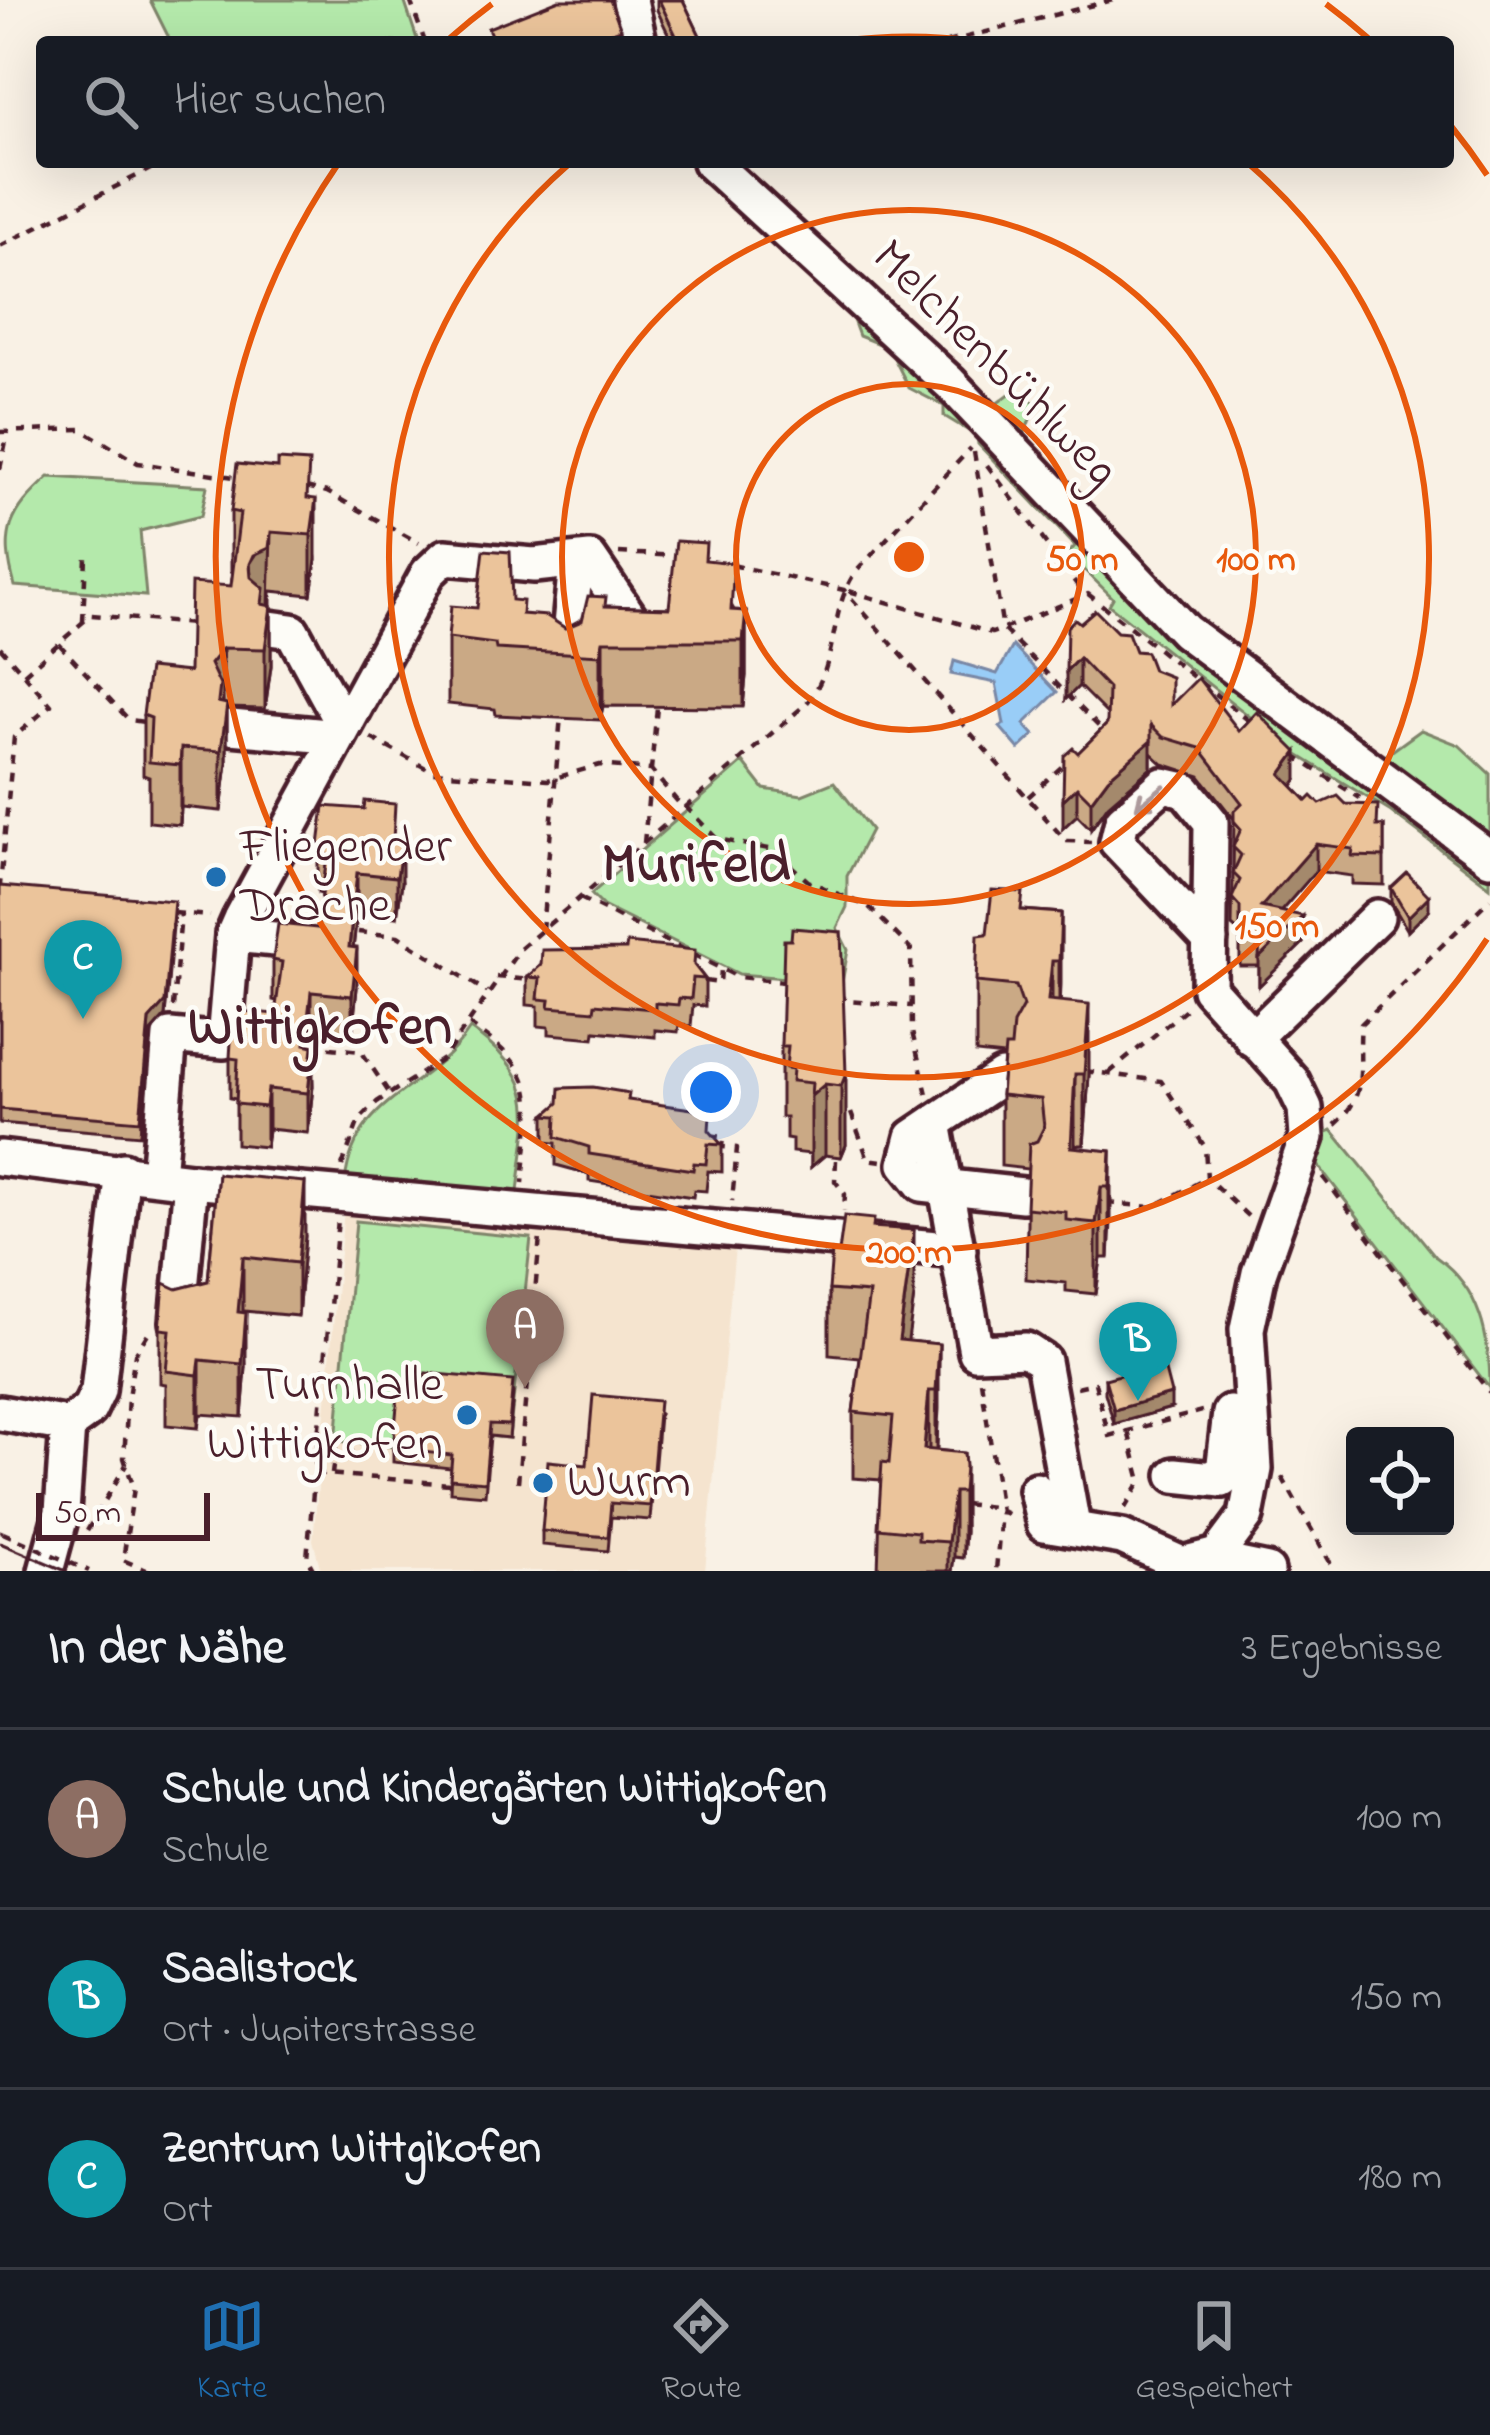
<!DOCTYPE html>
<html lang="de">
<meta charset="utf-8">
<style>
:root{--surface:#171b24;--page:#20242c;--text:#f1f3f6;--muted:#9ea1a6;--line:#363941;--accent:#1f6fb2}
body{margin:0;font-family:"Indie Flower",sans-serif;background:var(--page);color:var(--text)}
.controls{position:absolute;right:36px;bottom:36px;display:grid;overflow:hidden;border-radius:12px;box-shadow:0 12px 48px #0002}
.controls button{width:108px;height:108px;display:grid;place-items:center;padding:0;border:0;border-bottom:3px solid var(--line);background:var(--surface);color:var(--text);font:60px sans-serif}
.scale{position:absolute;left:36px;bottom:30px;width:174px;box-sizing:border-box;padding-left:12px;border:6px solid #4a1f2b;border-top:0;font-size:33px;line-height:42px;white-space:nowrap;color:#4a1f2b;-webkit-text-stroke:9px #fdfcf7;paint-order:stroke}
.you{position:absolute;left:711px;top:1092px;width:42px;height:42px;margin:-30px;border:9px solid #fff;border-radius:50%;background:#1a73e8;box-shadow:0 0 0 18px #1a73e833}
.badge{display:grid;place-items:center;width:78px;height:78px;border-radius:50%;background:var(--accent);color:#fff;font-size:39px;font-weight:700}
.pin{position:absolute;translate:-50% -99px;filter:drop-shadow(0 3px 6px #0008)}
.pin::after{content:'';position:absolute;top:63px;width:42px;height:36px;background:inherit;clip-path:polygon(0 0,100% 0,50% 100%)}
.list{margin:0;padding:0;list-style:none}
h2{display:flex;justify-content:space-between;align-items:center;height:156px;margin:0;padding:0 48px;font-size:51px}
h2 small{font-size:39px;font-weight:400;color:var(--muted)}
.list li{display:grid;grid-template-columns:78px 1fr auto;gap:36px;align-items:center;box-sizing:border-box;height:180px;padding:0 48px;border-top:3px solid var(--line)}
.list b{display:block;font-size:45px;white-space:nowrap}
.list p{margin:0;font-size:39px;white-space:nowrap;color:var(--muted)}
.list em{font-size:39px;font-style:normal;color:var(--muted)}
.icon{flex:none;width:66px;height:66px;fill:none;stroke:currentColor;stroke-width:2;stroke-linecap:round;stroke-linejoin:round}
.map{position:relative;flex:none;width:1490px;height:1571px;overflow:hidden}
.search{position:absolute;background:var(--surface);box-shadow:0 12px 48px #0002;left:36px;right:36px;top:36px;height:132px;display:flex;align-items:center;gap:30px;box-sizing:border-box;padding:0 42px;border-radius:12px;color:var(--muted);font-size:45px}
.sheet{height:696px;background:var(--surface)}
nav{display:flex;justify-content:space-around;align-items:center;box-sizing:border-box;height:168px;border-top:3px solid var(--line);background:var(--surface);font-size:33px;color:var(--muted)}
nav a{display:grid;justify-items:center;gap:6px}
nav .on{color:var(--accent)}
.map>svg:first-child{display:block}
.built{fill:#f5e4cf}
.green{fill:#b4e9ab;stroke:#7f846b;stroke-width:3}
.water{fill:#99cdf7;stroke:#7987a5;stroke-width:3}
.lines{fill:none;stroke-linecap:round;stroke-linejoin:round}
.minor-casing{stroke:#4a1f2b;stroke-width:42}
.path{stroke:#4a1f2b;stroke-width:4.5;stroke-dasharray:9 9;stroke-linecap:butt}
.minor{stroke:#fdfcf7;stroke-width:33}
.tram{stroke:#4a1f2b;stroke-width:3}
.path-bridge{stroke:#4a1f2b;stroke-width:4.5;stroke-dasharray:9 9;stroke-linecap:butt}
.wall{fill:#caa985;stroke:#4a1f2b;stroke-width:3}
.shaded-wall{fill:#a4896c;stroke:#4a1f2b;stroke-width:3}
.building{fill:#ebc49b;stroke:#4a1f2b;stroke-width:3}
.oneway{stroke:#ac999b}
.ring{fill:none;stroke:#e8590c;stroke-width:6}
.poi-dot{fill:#1f6fb2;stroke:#fdfcf7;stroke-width:4.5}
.labels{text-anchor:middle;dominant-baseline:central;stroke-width:9;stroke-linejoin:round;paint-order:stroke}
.street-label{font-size:51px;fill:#4a1f2b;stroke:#fdfcf7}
.poi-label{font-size:51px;fill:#4a1f2b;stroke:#fdfcf7;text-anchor:start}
.quarter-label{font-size:57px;font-weight:bold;fill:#4a1f2b;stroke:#fdfcf7}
.centre{fill:#e8590c;stroke:#fdfcf7;stroke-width:6}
.ring-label{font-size:36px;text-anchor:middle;font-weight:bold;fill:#e8590c;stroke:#fdfcf7;stroke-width:9;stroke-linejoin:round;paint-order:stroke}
</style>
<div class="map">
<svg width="1490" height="1571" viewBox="0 0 1490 1571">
<rect width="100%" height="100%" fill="#f9f1e5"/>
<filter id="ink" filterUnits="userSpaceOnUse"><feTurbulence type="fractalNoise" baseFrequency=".00833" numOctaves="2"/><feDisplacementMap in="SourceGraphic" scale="24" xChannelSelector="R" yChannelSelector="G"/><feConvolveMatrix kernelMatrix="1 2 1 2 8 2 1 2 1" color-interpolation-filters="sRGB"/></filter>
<g filter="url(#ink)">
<polygon class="built" points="345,1200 736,1236 705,1571 321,1571 313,1540"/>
<g class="green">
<polygon points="150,0 404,0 418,42 171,42"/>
<polygon points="850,312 979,417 1012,392 1036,403 1019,449 1097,546 1367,769 1421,730 1459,745 1490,774 1490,887 1391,812 1298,755 1109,605 1113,598 1068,554 1075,546 978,444 977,436 944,416 944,406 909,388 889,348 859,336"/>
<path d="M49 477 207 486 201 516 140 531 146 596 15 586C0 533 9 513 49 477Z"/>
<polygon points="743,762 764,789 802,795 834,782 871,830 847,876 847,907 837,928 848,950 842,983 739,974 603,906 591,894"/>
<path d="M470 1029C549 1084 524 1118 517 1202L345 1182C355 1094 426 1095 470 1029Z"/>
<path d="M1332 1130 1436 1257C1481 1288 1490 1338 1490 1389L1318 1165 1303 1159 1310 1139Z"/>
<polygon points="356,1221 531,1238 509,1438 422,1430 394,1447 336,1441"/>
</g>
<polygon class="water" points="1013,646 1057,692 1024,724 1034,735 1019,749 1000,727 1004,724 996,683 951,674 954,661 997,674"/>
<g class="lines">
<g class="minor-casing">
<g id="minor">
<polyline points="630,0 639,42"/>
<polyline points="710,162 950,383 1185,631 1490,858"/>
<polyline points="270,628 292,631 344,726"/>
<polyline points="566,668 576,562"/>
<polyline points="231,727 338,737"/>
<polyline points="233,935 295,941"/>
<polyline points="1252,1039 1377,917"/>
<polyline points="1002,1077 913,1137 906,1164 922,1184 1023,1195"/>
<polyline points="934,1123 976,1352 1026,1350 1043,1361 1073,1526"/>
<polyline points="0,1158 191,1181 959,1250"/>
<polyline points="158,1176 170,1036 224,1041 233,935 240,919 428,573 445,557 534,565 590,559 647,643"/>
<polyline points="178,1322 191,1181"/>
<polyline points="0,1413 68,1425 89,1410 98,1391 123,1170"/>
<polyline points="1175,1475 1222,1480 1230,1413"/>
<polyline points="1036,1490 1044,1524 1122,1537 1182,1564 1217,1555 1246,1516 1255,1469 1247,1329 1259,1273 1307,1137 1305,1108 1292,1081 1209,989 1211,825 1211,822 1185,790 1163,785 1122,821 1117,842 1210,940"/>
<polyline points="1210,1559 1267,1571"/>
<polyline points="46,1571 62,1512 68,1425"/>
</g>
</g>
<g class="path">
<polyline points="410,0 425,42"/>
<polyline points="478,42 491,38"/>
<polyline points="947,42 1113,0"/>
<polyline points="0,246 164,162"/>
<polyline points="0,432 81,429 138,463 241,478"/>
<polyline points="974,452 1003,629 1088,594 1252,723"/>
<polyline points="987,465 1084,594"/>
<polyline points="0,469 8,432"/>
<polyline points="306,487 327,492 419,543"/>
<polyline points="619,553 679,556"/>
<polyline points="732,565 844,590 1066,841 1091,842"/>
<polyline points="849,591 992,633 1003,629 1105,733"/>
<polyline points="83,621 86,557"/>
<polyline points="59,644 129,720 145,722"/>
<polyline points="0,647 51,705 14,737 0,885"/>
<polyline points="24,674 91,615 193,624"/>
<polyline points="371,738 433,772 548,780 600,765 651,770 683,808"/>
<polyline points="1294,756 1360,798"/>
<polyline points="1028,797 1068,761"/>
<polyline points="685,806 717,839 774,850 808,881 869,907 911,949 912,1032 927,1094"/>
<polyline points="644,843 657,707"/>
<polyline points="580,898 738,977 783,982"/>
<polyline points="174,913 210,916"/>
<polyline points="542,930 561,716"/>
<polyline points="358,932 398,936 487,992"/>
<polyline points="496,977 533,980"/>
<polyline points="705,981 720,983 721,969"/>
<polyline points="839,993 846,1001 912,1006"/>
<polyline points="173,1007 181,914"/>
<path d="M469 1024C546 1076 530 1099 523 1183"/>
<polyline points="311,1046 361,1051 390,1094"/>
<polyline points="1085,1071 1161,1081 1205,1147 1207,1178 1250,1218"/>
<polyline points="1109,1073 1187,1008"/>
<polyline points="851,1113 868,1159 882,1161"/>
<path d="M1335 1125C1370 1095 1357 1064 1361 1024L1490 899"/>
<polyline points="710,1135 723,1137 722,1147 737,1148 732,1201"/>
<polyline points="836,1160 835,1181 845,1194 844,1211"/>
<path d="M342 1166 359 1120 377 1102 443 1059 520 949 806 704C839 665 828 615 854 574L971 448"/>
<polyline points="1323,1177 1490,1393"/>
<polyline points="1107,1203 1153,1207 1207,1178"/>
<polyline points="981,1381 1001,1511 996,1571"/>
<polyline points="1077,1387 1095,1383 1109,1436 1202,1411"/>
<polyline points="315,1473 450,1484"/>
<polyline points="332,1474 335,1450 353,1452"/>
<polyline points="1282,1477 1335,1571"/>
<polyline points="518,1482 540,1237"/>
<polyline points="964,1504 993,1507 1015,1518"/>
<polyline points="1125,1508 1141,1481 1128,1431"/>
<polyline points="87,1531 126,1465"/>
<polyline points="0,1532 3,1533"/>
<polyline points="149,1571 123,1560 134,1488 124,1458 128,1397 135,1354 152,1327"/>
<polyline points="314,1571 307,1558 338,1219"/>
</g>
<use href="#minor" class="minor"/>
<polyline class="tram" points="0,1543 66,1571"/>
<polyline class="path-bridge" points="3,1533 89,1571"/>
</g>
<g class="wall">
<polygon points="657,0 683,0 703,42 672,42 657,10"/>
<polygon points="309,498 316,559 311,595 271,591 271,666 265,709 227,708 227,763 221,811 181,807 180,825 149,822 149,777 143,775 143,715 189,672 231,586 233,572 231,571 231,511"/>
<polygon points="706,560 734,610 746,611 746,676 743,707 603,706 600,720 496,715 495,709 448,704 448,638 477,608 512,600 523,614 565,628 606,606 669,608"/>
<polygon points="1080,623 1135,651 1153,670 1171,705 1239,731 1297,780 1292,786 1307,801 1320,804 1346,804 1378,826 1384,826 1384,885 1352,884 1352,876 1316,871 1281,911 1303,943 1259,986 1259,966 1240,966 1240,933 1232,926 1234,819 1200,776 1163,764 1151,753 1151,768 1108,805 1091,829 1077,815 1063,828 1078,753 1107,724 1108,715 1079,686 1066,699"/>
<polygon points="395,840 402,882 397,917 357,913 353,948 357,988 352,1036 311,1032 310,1045 313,1086 308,1133 268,1129 266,1147 236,1144 236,1099 230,1098 230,1058 275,1014 277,1001 273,1000 273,960 318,928 322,894 318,893 318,853"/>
<polygon points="0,886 174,915 165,1016 149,1034 140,1135 0,1123"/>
<polygon points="1391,888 1429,910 1408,931 1391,902"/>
<polygon points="1023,910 1061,913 1060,1002 1089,1075 1084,1145 1075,1145 1075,1148 1111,1151 1109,1258 1101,1258 1096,1294 1066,1291 1066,1283 1026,1279 1028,1169 1001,1166 1001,1095 1004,1056 976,1053 976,982 987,934"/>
<polygon points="841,932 846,1145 841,1157 825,1155 811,1167 811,1154 792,1152 792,1140 786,1139 786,1117 781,1117 781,1046 791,940"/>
<polygon points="695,966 705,979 705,1006 693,1005 691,1026 679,1025 678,1032 655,1030 655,1037 595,1031 594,1038 549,1034 549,1027 538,1026 538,1006 527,1005 527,977"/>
<polygon points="629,1100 710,1132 722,1145 722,1172 708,1171 706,1191 694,1190 693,1197 589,1181 589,1174 556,1165 556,1143 545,1142 545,1115"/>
<polygon points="218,1174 305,1236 298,1316 243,1311 246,1367 242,1417 200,1414 198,1428 166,1425 166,1384 160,1383 160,1329 177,1289 208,1281"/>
<polygon points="874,1227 914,1296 907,1341 939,1344 937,1450 964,1453 965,1532 963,1558 954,1557 952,1571 878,1571 881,1480 853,1478 853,1412 860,1358 829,1355 829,1290 839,1252"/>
<polygon points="1105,1379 1171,1408 1114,1424 1105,1393"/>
<polygon points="513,1394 509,1438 490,1436 485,1495 450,1492 451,1468 393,1462 393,1449"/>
<polygon points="659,1415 650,1520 611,1517 608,1551 542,1545 542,1531 587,1465"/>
</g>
<g class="shaded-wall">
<polygon points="621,29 621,42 612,42 612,32"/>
<polygon points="316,499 316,559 311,595 311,535"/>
<polygon points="271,532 269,608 254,614 250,564"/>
<polygon points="271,606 271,666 265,709 265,649"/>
<polygon points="746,611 746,676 743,707 743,641"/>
<polygon points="603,641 603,706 600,720 600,655"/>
<polygon points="223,648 223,708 219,751 210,664"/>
<polygon points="1079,658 1079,686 1066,699 1066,671"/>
<polygon points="227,704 227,763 221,811 221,751"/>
<polygon points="1151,741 1151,768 1108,805 1091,829 1091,801 1108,778"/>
<polygon points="181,748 181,807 180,825 180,765"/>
<polygon points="1297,752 1297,780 1281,802 1281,774"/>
<polygon points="1077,787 1077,815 1063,828 1063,800"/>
<polygon points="402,842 402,882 397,917 397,877"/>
<polygon points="1316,844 1316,871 1261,934 1261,907"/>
<polygon points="357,873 357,913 349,986 349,947"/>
<polygon points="1429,896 1429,910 1408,931 1408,917"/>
<polygon points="174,901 165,1016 149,1034 140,1135 149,1020"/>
<polygon points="1061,913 1061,984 1059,1032 1059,961"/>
<polygon points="1303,916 1303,943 1259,986 1259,958"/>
<polygon points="357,948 357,988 352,1036 352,996"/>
<polygon points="1052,961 1052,1032 1048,1000"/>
<polygon points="311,992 311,1032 305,1084 305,1044"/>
<polygon points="1089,1004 1089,1075 1084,1145 1084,1074"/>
<polygon points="313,1046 313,1086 308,1133 308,1093"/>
<polygon points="846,1074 846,1145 841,1157 841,1086"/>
<polygon points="1075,1074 1075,1145 1071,1218 1071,1147"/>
<polygon points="825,1084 825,1155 811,1167 811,1096"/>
<polygon points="268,1089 268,1129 266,1147 266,1107"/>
<polygon points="1111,1151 1111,1222 1109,1258 1109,1187"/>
<polygon points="305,1182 305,1236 298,1316 298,1263"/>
<polygon points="1101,1187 1101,1258 1096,1294 1096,1223"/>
<polygon points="914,1230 914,1296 899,1406 899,1340"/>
<polygon points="243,1257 243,1311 238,1366 238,1312"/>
<polygon points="246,1313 246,1367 242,1417 242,1364"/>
<polygon points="939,1344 939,1409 936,1456 936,1391"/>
<polygon points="200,1360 200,1414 198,1428 198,1375"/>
<polygon points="929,1391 929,1457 924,1449"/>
<polygon points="1171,1394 1171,1408 1114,1424 1114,1410"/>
<polygon points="965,1466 965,1532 963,1558 963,1492"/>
<polygon points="954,1492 954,1557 952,1571 948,1571 948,1542"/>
</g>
<g class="building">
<polygon points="559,0 610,0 621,29 612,32 616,42 494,42 488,28"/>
<polygon points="659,0 683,0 703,42 679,42"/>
<polygon points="278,460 309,462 307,498 316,499 311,535 271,532 269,548 254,555 250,564 251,577 264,588 262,604 271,606 265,649 223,648 210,664 220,685 218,702 227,704 221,751 181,748 180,765 149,762 151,718 143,715 149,668 189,672 191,583 231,586 240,513 231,511 237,464 278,468"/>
<polygon points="676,541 706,543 705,560 734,563 731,610 746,611 743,641 603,641 600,655 496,649 495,644 448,638 451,606 477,608 484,550 510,552 512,600 523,601 522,614 547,616 565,628 582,621 588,596 606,597 605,606 669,608"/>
<polygon points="1095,610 1117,632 1128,633 1135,651 1146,652 1153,670 1171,677 1171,705 1198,678 1239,731 1257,712 1297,752 1281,774 1307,801 1312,796 1320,804 1338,796 1346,804 1378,805 1377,826 1384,826 1384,857 1352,856 1353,849 1316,844 1261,907 1303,916 1259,958 1260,939 1240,938 1240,907 1232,898 1240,880 1233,873 1241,855 1233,847 1241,829 1234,821 1234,811 1242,803 1200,748 1163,737 1151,725 1151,741 1108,778 1091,801 1077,787 1063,800 1064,756 1073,748 1078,753 1107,724 1108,688 1079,658 1066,671 1067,627 1075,619 1080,623"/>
<polygon points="365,801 395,804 393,840 402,842 397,877 357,873 349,947 357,948 352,996 311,992 305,1044 313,1046 308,1093 268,1089 266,1107 236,1104 238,1059 230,1058 232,1025 242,1011 275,1014 282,962 273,960 278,924 318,928 327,855 318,853 324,806 364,809"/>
<polygon points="1407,873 1429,896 1408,917 1391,888"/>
<polygon points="0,886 174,901 165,1002 149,1020 140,1121 0,1109"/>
<polygon points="992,890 1023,892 1021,910 1061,913 1059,961 1052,961 1048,1000 1089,1004 1084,1074 1075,1074 1071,1147 1111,1151 1109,1187 1101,1187 1096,1223 1066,1220 1066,1212 1026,1208 1029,1144 1037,1141 1044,1127 1041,1099 1001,1095 1005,1047 1011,1047 1013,1024 1023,1006 1016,986 976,982 978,935 987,934"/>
<polygon points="792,928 841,932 846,1074 841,1086 825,1084 811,1096 812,1083 792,1081 793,1069 786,1068 788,1046 781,1046 784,940 791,940"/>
<polygon points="627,943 695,950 694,965 705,979 693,978 691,999 679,998 678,1005 655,1003 655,1009 595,1004 594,1011 549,1007 550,1000 538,999 540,978 527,977 541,965 542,950 626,949"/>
<polygon points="593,1087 629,1093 628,1100 699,1110 710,1115 709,1130 722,1145 708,1144 706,1164 694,1163 693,1170 589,1154 589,1147 556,1137 557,1116 545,1115 559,1103 560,1088"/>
<polygon points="218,1174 305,1182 298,1263 243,1257 238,1312 246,1313 242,1364 200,1360 198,1375 166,1371 170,1330 160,1329 164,1283 177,1289 208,1281"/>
<polygon points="844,1216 874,1219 873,1227 914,1230 899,1340 939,1344 936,1391 929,1391 924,1449 964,1453 965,1466 963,1492 954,1492 948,1542 918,1540 918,1532 878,1528 882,1462 889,1463 893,1416 853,1412 869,1293 829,1290 832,1251 839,1252"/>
<polygon points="1163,1363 1171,1394 1114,1410 1105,1379"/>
<polygon points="426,1373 513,1381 509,1425 490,1424 485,1482 450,1479 452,1455 393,1449 399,1384 425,1386"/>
<polygon points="593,1395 659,1401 650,1506 611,1503 608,1537 542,1531 548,1461 587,1465"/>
</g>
<defs><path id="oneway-shaft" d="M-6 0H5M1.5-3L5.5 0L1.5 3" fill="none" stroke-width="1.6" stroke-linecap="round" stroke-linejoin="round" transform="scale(3)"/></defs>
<use class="oneway" href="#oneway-shaft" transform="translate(1150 797) rotate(141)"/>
</g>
<g class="ring">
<circle cx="909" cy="557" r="173"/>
<circle cx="909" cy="557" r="347"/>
<path d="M841 41A520 520 0 0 1 977 41M1250 165A520 520 0 1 1 568 165"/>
<path d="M1487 939A693 693 0 1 1 338 164M450 38A693 693 0 0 1 492 4M1326 4A693 693 0 0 1 1368 38M1451 126A693 693 0 0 1 1487 175"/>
</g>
<g class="poi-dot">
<circle cx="216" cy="877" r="12"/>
<circle cx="467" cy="1415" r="12"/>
<circle cx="543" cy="1483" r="12"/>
</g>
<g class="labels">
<g class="street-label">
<text transform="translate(994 365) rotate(45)">Melchenbühlweg</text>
</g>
<g class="poi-label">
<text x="240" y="848">Fliegender<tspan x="240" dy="59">Drache</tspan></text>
<text x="443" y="1386" text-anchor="end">Turnhalle<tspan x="443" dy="59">Wittigkofen</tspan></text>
<text x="567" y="1483">Wurm</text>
</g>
<g class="quarter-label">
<text x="696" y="867">Murifeld</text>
<text x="320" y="1029">Wittigkofen</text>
</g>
</g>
<circle cx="909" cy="557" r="18" class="centre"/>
<g class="ring-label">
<text x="1082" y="570">50 m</text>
<text x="1256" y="570">100 m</text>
<text x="1277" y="937">150 m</text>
<text x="909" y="1263">200 m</text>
</g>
</svg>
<div class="controls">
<button><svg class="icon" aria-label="locate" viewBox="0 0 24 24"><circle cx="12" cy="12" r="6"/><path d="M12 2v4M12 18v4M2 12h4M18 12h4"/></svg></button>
</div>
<div class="scale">50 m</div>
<div class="you"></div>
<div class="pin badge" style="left:525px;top:1388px;background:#8d6e63">A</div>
<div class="pin badge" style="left:1138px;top:1401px;background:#0f9aa8">B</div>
<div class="pin badge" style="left:83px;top:1019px;background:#0f9aa8">C</div>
<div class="search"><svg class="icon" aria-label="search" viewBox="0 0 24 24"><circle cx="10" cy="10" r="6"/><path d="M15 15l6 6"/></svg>Hier suchen</div>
</div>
<section class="sheet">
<h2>In der Nähe<small>3 Ergebnisse</small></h2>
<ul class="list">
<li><span class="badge" style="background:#8d6e63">A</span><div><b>Schule und Kindergärten Wittigkofen</b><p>Schule</p></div><em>100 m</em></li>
<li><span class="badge" style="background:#0f9aa8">B</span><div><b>Saalistock</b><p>Ort · Jupiterstrasse</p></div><em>150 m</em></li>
<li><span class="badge" style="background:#0f9aa8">C</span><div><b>Zentrum Wittgikofen</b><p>Ort</p></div><em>180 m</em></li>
</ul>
</section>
<nav>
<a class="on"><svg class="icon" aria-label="map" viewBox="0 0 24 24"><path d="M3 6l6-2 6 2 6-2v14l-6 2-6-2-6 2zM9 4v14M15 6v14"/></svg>Karte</a>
<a><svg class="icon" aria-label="directions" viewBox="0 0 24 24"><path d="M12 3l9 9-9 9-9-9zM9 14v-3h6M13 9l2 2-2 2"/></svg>Route</a>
<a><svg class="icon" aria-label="saved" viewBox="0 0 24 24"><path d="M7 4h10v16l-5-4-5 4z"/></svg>Gespeichert</a>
</nav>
